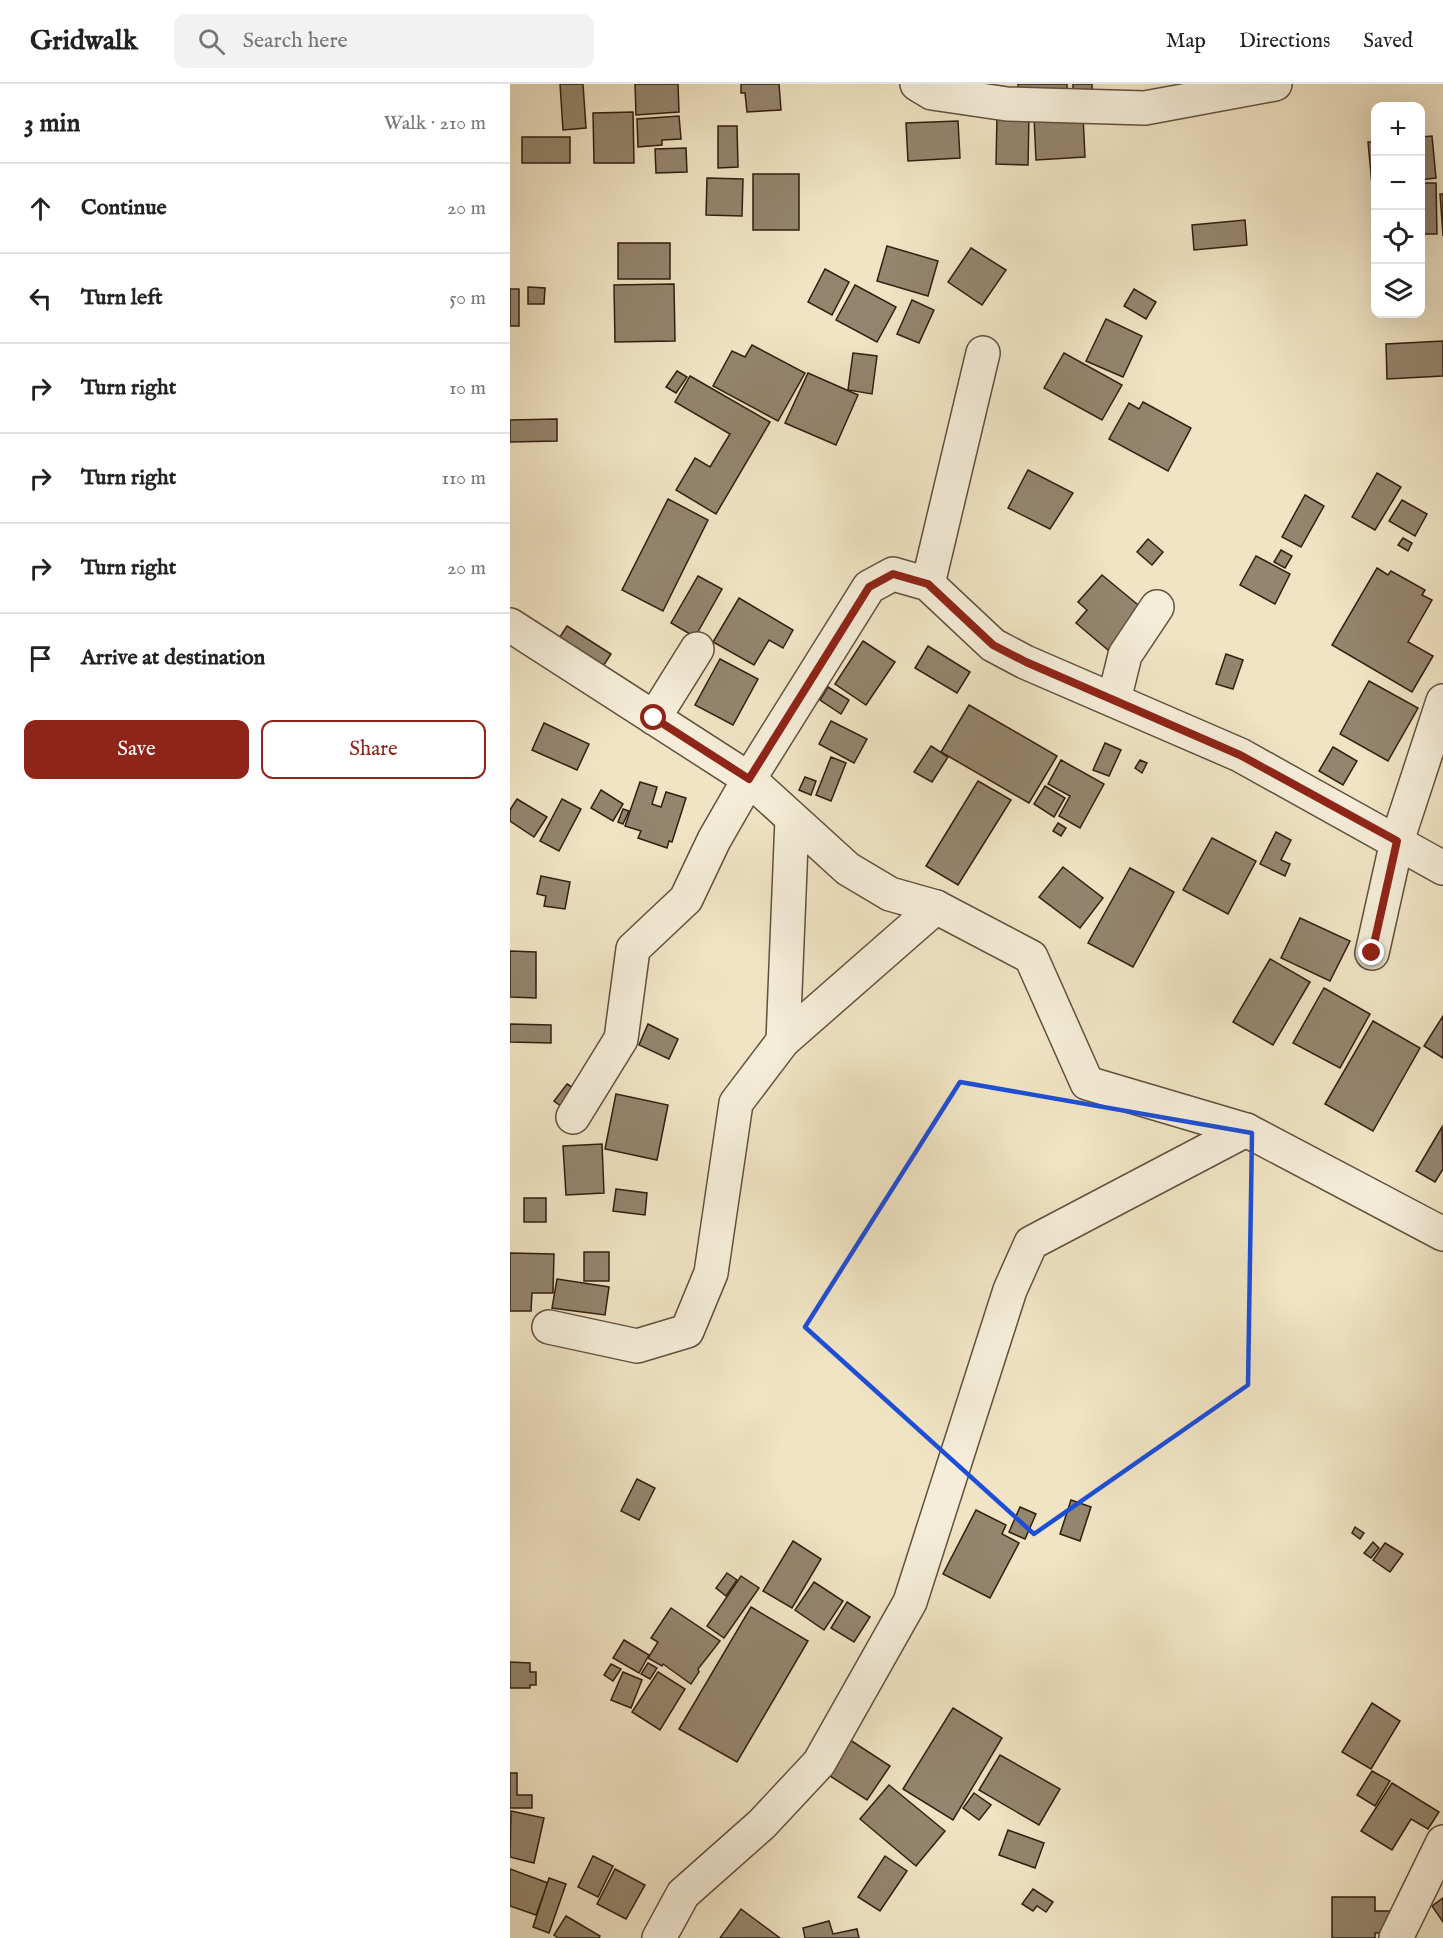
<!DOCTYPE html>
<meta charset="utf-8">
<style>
:root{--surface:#fff;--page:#f2f2f2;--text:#222;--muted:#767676;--line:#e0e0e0;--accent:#8f2418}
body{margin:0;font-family:"IM FELL English",serif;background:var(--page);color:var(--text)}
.controls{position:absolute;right:18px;top:18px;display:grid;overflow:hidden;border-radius:12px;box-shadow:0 6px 24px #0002}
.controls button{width:54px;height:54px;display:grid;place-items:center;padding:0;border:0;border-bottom:2px solid var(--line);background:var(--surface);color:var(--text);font:30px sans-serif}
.stop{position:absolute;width:18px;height:18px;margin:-14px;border:4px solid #8f2418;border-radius:50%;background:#fff}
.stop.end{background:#8f2418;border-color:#fff;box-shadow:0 2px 6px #0008}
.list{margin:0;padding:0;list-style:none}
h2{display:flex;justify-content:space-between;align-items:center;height:78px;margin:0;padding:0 24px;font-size:26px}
h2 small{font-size:20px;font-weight:400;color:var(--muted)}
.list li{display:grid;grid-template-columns:39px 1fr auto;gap:18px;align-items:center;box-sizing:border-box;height:90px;padding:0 24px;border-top:2px solid var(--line)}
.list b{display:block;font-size:22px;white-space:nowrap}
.list em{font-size:20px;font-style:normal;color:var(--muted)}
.actions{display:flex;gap:12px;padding:18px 24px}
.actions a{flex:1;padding:14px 0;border:2px solid var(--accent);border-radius:12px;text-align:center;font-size:21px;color:var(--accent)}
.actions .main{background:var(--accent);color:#fff}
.icon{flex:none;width:33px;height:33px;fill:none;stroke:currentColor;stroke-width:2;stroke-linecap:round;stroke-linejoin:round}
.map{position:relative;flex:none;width:933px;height:1854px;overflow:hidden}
header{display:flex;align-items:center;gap:36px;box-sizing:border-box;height:84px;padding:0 30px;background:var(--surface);border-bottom:2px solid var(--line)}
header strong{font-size:28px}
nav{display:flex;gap:33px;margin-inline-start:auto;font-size:21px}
.search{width:420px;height:54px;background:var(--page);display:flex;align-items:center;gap:15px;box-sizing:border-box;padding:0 21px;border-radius:12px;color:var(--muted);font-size:22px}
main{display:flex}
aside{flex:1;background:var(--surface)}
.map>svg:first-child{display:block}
.building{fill:#94856e;stroke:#311f10;stroke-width:1.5}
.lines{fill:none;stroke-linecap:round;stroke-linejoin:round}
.minor-casing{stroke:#61503d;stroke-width:36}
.minor{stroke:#f5edd9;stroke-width:33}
.route{stroke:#8f2418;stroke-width:8}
.marked{fill:none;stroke:#1d4ed8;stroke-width:4.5;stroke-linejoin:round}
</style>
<header>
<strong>Gridwalk</strong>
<div class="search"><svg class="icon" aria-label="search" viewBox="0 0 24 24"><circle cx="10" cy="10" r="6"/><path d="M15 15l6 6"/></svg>Search here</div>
<nav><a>Map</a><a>Directions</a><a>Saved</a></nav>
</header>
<main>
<aside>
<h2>3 min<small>Walk · 210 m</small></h2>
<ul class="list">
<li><svg class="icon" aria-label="ahead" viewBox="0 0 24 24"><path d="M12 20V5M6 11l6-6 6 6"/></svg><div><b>Continue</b></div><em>20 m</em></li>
<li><svg class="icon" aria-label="left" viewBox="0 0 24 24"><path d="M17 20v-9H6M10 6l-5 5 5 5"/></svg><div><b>Turn left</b></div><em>50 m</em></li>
<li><svg class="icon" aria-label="right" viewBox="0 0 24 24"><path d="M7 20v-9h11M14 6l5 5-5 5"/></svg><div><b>Turn right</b></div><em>10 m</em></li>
<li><svg class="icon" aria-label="right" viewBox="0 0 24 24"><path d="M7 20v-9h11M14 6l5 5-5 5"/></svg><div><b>Turn right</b></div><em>110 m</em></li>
<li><svg class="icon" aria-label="right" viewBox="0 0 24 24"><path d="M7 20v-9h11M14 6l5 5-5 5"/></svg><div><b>Turn right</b></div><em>20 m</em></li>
<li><svg class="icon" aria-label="arrive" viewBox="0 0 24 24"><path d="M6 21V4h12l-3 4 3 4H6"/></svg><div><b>Arrive at destination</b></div></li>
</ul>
<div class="actions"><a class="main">Save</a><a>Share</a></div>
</aside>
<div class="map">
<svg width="933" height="1854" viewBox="0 0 933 1854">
<rect width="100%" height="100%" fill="#f0e4c4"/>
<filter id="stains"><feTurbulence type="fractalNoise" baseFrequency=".00333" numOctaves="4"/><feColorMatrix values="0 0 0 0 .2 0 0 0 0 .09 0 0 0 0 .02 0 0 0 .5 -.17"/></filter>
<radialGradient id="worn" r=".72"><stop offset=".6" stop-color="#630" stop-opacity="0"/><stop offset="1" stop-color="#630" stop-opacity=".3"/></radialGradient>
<g class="building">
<polygon points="50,0 73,0 76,44 53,46"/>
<polygon points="125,0 168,0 169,28 126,31"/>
<polygon points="231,0 269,0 271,26 237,28 235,9 231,9"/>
<polygon points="508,0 557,0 557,17 508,18"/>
<rect x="563" y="0" width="19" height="8"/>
<polygon points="123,28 124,79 84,79 83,29"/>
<polygon points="487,31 519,31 518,81 486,80"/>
<polygon points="573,31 575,73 526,76 524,33"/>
<polygon points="169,32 171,55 152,56 152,61 128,63 127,35"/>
<polygon points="448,37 450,74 398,77 396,39"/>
<polygon points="208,42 227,42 228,83 208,84"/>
<polygon points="922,52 926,94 910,96 910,53"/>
<rect x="12" y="53" width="48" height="26"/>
<polygon points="858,58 866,58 866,100 862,101"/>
<polygon points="176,64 177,88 146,89 145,65"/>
<rect x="243" y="90" width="46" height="56"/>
<polygon points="197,94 233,95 232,132 196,131"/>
<polygon points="910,99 926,99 927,150 910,150"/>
<polygon points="930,110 933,110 933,152"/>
<polygon points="735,136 737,161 684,166 682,141"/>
<polygon points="862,156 866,156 866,180 864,180"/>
<rect x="108" y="159" width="52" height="36"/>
<polygon points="377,162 428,177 418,212 367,197"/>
<polygon points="461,164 496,186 472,221 438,198"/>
<polygon points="315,185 339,198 322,231 298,218"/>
<polygon points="164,200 165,257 105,258 104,201"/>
<polygon points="345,201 386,223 367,258 326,236"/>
<polygon points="18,203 35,204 34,220 18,220"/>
<rect x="0" y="205" width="9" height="37"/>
<polygon points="624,205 646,218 636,235 614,222"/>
<polygon points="402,216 424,226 409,259 387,250"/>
<polygon points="596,235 632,252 613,293 576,277"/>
<polygon points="933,257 933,292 877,295 876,260"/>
<polygon points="242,261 295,289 268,337 203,302 222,267 235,273"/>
<polygon points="343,269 367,272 362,310 338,306"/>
<polygon points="554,269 612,301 592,336 534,304"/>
<polygon points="167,287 177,293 166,309 156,303"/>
<polygon points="298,289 348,311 326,361 275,339"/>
<polygon points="180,292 260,338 206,430 166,406 185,374 200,383 220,350 165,318"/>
<polygon points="633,318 681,344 658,387 599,355 619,319 629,325"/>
<polygon points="47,335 47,357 0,358 0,336"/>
<polygon points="518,386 563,409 540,445 498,424"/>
<polygon points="867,389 891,403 865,446 842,433"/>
<polygon points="795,411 814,422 791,463 772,453"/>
<polygon points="158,415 198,436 153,527 112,506"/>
<polygon points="892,416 917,430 905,452 879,437"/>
<polygon points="893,454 902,459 898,467 888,461"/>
<polygon points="638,455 653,468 642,481 627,468"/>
<polygon points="771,466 782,472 775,484 764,478"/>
<polygon points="746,472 780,490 765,520 730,501"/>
<polygon points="867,484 878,491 881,487 915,506 912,511 922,516 898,558 923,572 902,608 822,561"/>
<polygon points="592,491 633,525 598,566 566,539 577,526 568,518"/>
<polygon points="188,492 212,505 185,553 161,539"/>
<polygon points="229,514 283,546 273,564 259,556 244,581 203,558"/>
<polygon points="57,542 101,570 90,587 46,559"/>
<polygon points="353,557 385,578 356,621 325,600"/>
<polygon points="418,562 460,588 447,609 405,584"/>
<polygon points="716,570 733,576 723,605 706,600"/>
<polygon points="210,575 248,595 223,641 185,621"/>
<polygon points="859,597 908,624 878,677 830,650"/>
<polygon points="318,603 339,616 331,630 310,616"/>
<polygon points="459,621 547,672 519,719 431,668"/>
<polygon points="321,637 357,655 344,679 309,660"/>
<polygon points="34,639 79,660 67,686 22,666"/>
<polygon points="595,659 611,666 599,692 583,686"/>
<polygon points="421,662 438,673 422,698 404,688"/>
<polygon points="823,663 847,677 833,701 809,687"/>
<polygon points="321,673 336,679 321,717 306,711"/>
<polygon points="551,676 594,700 570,744 549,732 560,712 538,700"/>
<polygon points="630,676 637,679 632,689 625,684"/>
<polygon points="295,693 306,697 301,711 289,706"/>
<polygon points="468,697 501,716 448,801 416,782"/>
<polygon points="130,698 147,703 142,720 151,723 156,708 176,714 162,758 159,757 157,764 128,754 131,747 115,742"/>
<polygon points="535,702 555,714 544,733 524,720"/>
<polygon points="91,706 113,720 103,737 81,724"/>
<polygon points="7,715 37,733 24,753 0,737 0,726"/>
<polygon points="52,715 71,725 49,767 30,757"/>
<polygon points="113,725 119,727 113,740 108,738"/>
<polygon points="548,739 556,744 551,752 543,747"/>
<polygon points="766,748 781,756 771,776 780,780 775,792 750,780"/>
<polygon points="702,754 746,777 718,830 673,806"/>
<polygon points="553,783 593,814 570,844 529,813"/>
<polygon points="620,784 664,808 623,883 578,859"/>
<polygon points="31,792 60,798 55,825 34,822 36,812 27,810"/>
<polygon points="790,834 840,857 820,897 771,874"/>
<polygon points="0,867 26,868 26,914 0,913"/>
<polygon points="760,875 800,898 763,961 723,938"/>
<polygon points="814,904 860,930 830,984 783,959"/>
<polygon points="933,932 933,974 914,962"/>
<polygon points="863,937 910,964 863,1047 815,1020"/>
<polygon points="0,940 41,941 41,959 0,958"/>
<polygon points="138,940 168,955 159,975 129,961"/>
<polygon points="57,1000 65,1005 52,1023 44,1017"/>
<polygon points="106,1010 158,1021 147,1076 95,1065"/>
<polygon points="932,1043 933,1085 925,1098 906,1087"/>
<polygon points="92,1060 94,1109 56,1111 53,1062"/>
<polygon points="106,1105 137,1109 135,1131 103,1127"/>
<rect x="14" y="1114" width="22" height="24"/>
<rect x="74" y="1168" width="25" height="29"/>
<polygon points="0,1169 44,1170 43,1209 22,1209 21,1227 0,1227"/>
<polygon points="47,1195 99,1203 95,1231 42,1224"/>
<polygon points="127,1395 145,1404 129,1436 111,1427"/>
<polygon points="561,1416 581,1423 570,1457 550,1450"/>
<polygon points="510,1423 526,1430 515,1455 499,1448"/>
<polygon points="466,1426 496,1441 492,1450 509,1459 480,1514 433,1490"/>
<polygon points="845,1443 854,1449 850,1455 842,1449"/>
<polygon points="283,1457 311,1475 282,1524 253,1507"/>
<polygon points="863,1458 869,1464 861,1474 854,1469"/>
<polygon points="875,1459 893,1470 880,1488 863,1476"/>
<polygon points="217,1489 227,1496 216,1512 206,1504"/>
<polygon points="231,1492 249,1504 214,1554 197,1542"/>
<polygon points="304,1498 333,1517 314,1546 285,1526"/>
<polygon points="337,1518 360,1533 344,1558 321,1544"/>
<polygon points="241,1523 298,1557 227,1678 169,1645"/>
<polygon points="161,1524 210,1557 188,1585 189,1588 181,1600 153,1580 152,1582 138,1574 148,1558 141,1554"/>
<polygon points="114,1556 139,1571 129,1589 103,1574"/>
<polygon points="0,1578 20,1579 20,1588 26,1588 26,1601 20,1601 20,1604 0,1604"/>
<polygon points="138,1579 147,1584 140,1595 131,1590"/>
<polygon points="101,1580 111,1585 103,1597 94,1591"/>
<polygon points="113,1588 132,1596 121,1624 101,1616"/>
<polygon points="148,1588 175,1605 150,1646 122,1628"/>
<polygon points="862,1619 890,1637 861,1685 832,1668"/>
<polygon points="443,1624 492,1654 443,1736 393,1705"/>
<polygon points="337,1654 380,1682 357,1716 314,1688"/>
<polygon points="490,1671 550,1705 529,1741 469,1706"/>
<polygon points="862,1687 880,1697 865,1722 847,1711"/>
<polygon points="0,1689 7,1689 7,1711 22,1711 22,1724 0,1724"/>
<polygon points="882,1699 929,1728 918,1745 901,1735 882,1766 851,1747"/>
<polygon points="379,1701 435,1747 406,1782 350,1735"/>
<polygon points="464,1709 481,1721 469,1736 453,1724"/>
<polygon points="1,1727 34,1734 24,1779 0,1773"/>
<polygon points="498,1746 534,1759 525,1784 489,1771"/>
<polygon points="83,1772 103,1782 88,1813 68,1803"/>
<polygon points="375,1772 397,1787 370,1827 348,1813"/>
<polygon points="0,1785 38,1799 26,1831 0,1822"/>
<polygon points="105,1785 135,1801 116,1835 87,1820"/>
<polygon points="39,1794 56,1800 39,1849 23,1843"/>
<polygon points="523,1805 543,1818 536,1828 527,1822 523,1827 512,1820"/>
<polygon points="822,1813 865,1813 865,1827 882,1827 882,1849 865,1849 865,1854 822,1854"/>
<polygon points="933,1814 933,1838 922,1822"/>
<polygon points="231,1825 270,1854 210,1854"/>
<polygon points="56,1832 90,1852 89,1854 48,1854 44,1851"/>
<polygon points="319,1837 323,1850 347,1845 349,1854 295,1854 293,1844"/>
</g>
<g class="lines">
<g class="minor-casing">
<g id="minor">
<polyline points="407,0 422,9 497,20 635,24 765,0"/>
<polyline points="418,500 473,269"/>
<polyline points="0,541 239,695 338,785 380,810 426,823 521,873 577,999 736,1046 933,1150"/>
<polyline points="604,616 615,571 647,523"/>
<polyline points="144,634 187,565"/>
<polyline points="862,869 887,757 933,617"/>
<polyline points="273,957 282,735"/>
<polyline points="63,1033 111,955 123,865 176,815 204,756 239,695 359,503 383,490 418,500 483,561 515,578 730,671 933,784"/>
<polyline points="39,1243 127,1262 177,1247 201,1189 226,1019 273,957 426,823"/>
<polyline points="149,1854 173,1810 252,1740 309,1679 400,1518 500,1206 521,1159 736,1046"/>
<polyline points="886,1854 933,1758"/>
</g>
</g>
<use href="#minor" class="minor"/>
</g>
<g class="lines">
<polyline class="route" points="144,634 239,695 359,503 383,490 418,500 483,561 516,578 730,671 887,757 862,869"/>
</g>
<path class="marked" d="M450 998 742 1049 738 1301 524 1450 295 1243Z"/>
<rect width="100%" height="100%" filter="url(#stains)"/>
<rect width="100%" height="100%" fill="url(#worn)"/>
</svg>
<div class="controls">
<button>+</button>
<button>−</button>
<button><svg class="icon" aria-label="locate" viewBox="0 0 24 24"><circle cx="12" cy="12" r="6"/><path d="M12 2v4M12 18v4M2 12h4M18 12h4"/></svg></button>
<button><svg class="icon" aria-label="layers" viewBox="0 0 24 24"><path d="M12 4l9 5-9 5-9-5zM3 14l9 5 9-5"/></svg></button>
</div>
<div class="stop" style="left:144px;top:634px"></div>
<div class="stop end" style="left:862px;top:869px"></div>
</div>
</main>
